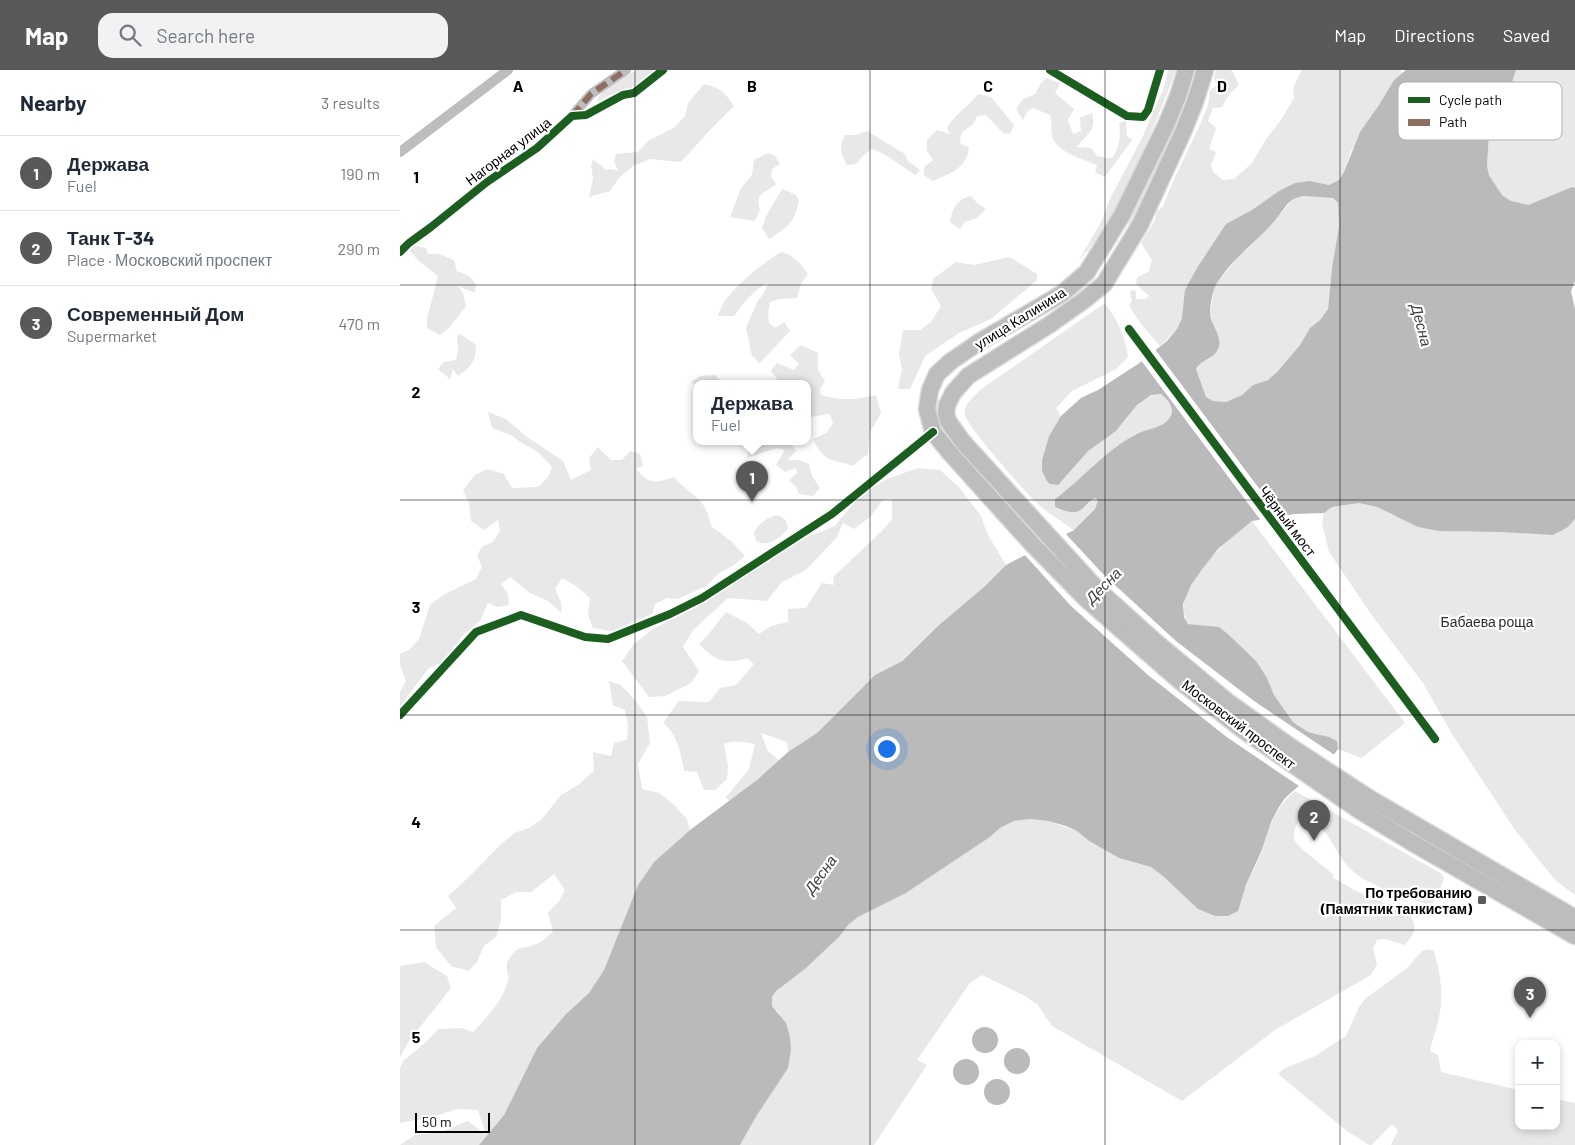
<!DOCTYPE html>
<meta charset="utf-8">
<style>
:root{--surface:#fff;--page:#f2f2f3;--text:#1f2937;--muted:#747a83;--line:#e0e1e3;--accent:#595959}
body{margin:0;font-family:Barlow,sans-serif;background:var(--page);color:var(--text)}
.controls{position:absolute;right:15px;bottom:15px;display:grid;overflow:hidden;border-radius:10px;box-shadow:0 2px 8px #0003}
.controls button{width:45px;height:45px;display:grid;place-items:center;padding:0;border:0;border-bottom:1px solid var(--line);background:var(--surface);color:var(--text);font:25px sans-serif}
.scale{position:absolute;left:15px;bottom:12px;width:75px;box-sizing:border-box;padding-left:5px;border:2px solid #000;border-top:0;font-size:14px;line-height:18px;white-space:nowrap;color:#000;-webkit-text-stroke:4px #fff;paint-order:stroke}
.you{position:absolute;left:486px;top:678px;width:18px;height:18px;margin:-12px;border:4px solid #fff;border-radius:50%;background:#1a73e8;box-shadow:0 0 0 8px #1a73e833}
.badge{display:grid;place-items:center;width:32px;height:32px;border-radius:50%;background:var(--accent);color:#fff;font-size:16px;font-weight:700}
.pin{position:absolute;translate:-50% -41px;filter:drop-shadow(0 1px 2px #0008)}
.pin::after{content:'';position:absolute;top:26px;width:18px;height:15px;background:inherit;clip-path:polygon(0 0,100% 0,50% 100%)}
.popup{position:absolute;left:293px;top:310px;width:118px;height:65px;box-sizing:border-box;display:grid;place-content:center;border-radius:10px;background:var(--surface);filter:drop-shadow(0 1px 4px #0005);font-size:16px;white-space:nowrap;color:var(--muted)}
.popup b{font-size:19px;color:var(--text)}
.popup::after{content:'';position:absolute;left:50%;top:100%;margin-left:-10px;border:10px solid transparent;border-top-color:var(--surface)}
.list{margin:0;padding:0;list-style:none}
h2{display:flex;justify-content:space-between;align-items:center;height:65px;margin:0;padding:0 20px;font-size:21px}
h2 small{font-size:16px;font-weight:400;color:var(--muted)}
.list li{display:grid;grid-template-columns:32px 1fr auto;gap:15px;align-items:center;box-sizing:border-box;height:75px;padding:0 20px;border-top:1px solid var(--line)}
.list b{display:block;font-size:19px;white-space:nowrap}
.list p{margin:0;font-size:16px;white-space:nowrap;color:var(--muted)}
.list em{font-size:16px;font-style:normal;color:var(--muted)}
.icon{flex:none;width:28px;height:28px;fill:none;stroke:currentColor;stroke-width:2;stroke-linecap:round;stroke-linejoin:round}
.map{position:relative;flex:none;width:1175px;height:1075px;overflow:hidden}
header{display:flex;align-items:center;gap:30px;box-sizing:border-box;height:70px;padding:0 25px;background:var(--accent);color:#fff}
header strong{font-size:24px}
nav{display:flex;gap:28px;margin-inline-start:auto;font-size:18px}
.search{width:350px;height:45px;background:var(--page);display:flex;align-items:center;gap:12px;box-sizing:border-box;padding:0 18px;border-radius:15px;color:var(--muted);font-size:19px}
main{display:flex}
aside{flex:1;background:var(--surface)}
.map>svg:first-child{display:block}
.green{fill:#e8e8e8}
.water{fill:#bababa;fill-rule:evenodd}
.pier{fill:#fff}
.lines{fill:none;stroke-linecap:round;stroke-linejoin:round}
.primary-casing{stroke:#dbdbdb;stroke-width:19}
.minor{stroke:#bdbdbd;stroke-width:10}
.primary{stroke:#bdbdbd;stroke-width:16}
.quiet{stroke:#8d6e63;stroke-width:6;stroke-dasharray:12 6;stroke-linecap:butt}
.cycleway-casing{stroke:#fff;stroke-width:11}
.cycleway{stroke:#1b5e20;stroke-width:8}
.grid{fill:none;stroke:#000;stroke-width:1;stroke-opacity:0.55}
.poi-dot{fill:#595959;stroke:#fff;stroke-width:2}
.labels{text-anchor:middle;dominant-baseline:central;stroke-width:4.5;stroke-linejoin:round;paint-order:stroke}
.street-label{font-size:14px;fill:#000;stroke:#fff}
.park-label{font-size:14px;fill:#2d2d2d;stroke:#fff}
.poi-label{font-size:14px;font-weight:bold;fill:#000;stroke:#fff;text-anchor:end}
.water-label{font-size:15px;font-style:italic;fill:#3e3e3e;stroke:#fff}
.key{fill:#fff;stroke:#b2b2b2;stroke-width:1}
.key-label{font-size:14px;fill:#000}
.grid-label{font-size:16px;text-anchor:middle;font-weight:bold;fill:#000;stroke:#fff;stroke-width:4.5;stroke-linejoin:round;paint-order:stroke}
</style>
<header>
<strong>Map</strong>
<div class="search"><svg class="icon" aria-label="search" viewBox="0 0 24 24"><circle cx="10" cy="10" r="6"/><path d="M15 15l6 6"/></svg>Search here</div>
<nav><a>Map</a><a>Directions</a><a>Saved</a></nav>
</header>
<main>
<aside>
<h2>Nearby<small>3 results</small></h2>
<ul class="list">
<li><span class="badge">1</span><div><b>Держава</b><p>Fuel</p></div><em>190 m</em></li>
<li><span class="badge">2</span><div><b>Танк Т-34</b><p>Place · Московский проспект</p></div><em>290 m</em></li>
<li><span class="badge">3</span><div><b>Современный Дом</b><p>Supermarket</p></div><em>470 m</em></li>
</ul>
</aside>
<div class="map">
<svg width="1175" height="1075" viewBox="0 0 1175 1075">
<rect width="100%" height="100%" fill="#fff"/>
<g class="green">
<path d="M236 0H255L234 17 210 25 197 32C201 16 223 9 236 0Z"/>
<path d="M768 0H776C760 42 744 83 723 123 710 148 699 170 679 190L701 152 711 127 743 66 764 17Z"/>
<polygon points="793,0 799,0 790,28 730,157 729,157 729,150 772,59"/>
<polygon points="816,0 832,0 839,15 829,24 822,37 813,38 808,51 816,58 809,79 816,82 811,95 813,102 823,110 834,109 852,93 866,69 881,50 894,28 893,18 902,0 998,0 1003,2 994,10 951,81 944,102 939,110 929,115 910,111 826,154 814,174 777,259 760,276 740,253 729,235 732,231 730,225 731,220 736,221 736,229 745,229 749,226 736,214 737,208 749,201 752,190 741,173 755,150 757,141 763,136 775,107 799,57 808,35 810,21 816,16 814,7"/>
<polygon points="1116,0 1175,0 1175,118 1172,117 1128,135 1122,135 1111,131 1102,125 1089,105 1087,96 1089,64 1092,51 1111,16"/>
<path d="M647 8 660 13 655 23 674 39 668 50 673 64 681 61 680 48 692 43C697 62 686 64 677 77L691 78 697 86 708 88 713 87C720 75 721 66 719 53L726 51 727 66 732 70 705 107 695 102 697 95C684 90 654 81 652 65 651 58 652 52 650 45L633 38 628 41 623 50 616 39 623 29 635 24 641 13Z"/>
<path d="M304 14C320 18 325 22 334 36L309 61 281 92 250 89 233 96 219 108 210 121 189 127 193 108 191 96 193 89 206 100 210 99 218 101 214 91 216 84 238 82 248 71 275 57 285 46 288 33Z"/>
<path d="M578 24 591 27 614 55 610 64 603 63 586 45 577 46C576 49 575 52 573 54 566 61 558 61 561 74L569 77C568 97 550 104 533 111L524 105V97L533 90 527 81V70L537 60 550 64 547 58C556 43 568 37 578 24Z"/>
<path d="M467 61 505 84 508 91 520 100 516 105C503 98 484 81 471 79L464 85 456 94 447 95C440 83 439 77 445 65H456Z"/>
<path d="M368 83 375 86 380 94 372 99 371 106 376 114C365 124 354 122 360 140L355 151 330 147 341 118 352 105 354 90Z"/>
<path d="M382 119 396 125 399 131C393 155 389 156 369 169L362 158 366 146Z"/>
<path d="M571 126 578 134 586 139 577 148 565 152 560 159 550 152C552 138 557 129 571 126Z"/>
<polygon points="903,126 933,128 938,133 939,156 932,198 928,239 920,250 910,258 900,275 878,301 868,310 853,315 842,325 826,332 813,331 806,327 796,299 801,292 811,288 819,269 813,255 810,243 815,215 839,186 853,174 874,152 892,130"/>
<polygon points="14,175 26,178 28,184 39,184 54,190 57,201 69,206 76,214 75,222 67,220 57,215 63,223 66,236 49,258 40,265 27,258 27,249 38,206 19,191 8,179"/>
<path d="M381 182C394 185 400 193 408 204L401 214 397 228 380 229 370 232 368 244 369 253 375 258 384 252 390 261 360 293 352 286 346 258 357 232 364 223 368 213C353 220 344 233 334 246H318C320 241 322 235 325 231 336 215 364 192 381 182Z"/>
<polygon points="610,187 637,204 637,210 591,249 559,263 525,286 510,319 498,319 502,299 499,284 503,260 520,260 531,252 541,236 531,219 534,208 556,192 574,195"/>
<path d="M705 233C717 250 726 267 728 287L716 299 672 321 656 338 661 346 649 366 642 390 666 406C676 392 687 381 701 370 707 367 713 364 718 359 732 344 738 325 761 324 769 331 777 339 768 350 761 358 746 359 737 364 706 379 683 409 655 429V437L681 440 695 428 698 430 695 439 674 460C661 451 647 443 636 432 625 422 566 355 565 345 563 334 574 327 580 320Z"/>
<path d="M60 264 76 275C76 292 71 296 58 306L53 299 50 309 38 299 44 292 56 290 58 279 57 267Z"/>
<path d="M401 275 418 283V300L425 311 420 319 421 325C443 331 454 330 476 325L481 343 470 362 468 384 452 396C445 392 439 393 432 390 422 387 417 377 413 369L426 363 433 354 430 344 411 347 407 344V313H380L371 301 377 293 394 300 399 294 390 285Z"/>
<polygon points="315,305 322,313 297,313 296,326 296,315 291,312 300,306"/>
<path d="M88 342 106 349 127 367 163 391 171 410 191 400 189 388 198 377 211 390H222L230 381 240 384 243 395 236 399C250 415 255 413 274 407 291 427 306 426 311 456L331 471 345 486 334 495 319 503 306 516 278 529 267 528 255 534 252 544 213 561 193 558 188 545 190 528 176 516 162 508 155 519 161 532 162 543 148 531 130 523 110 507 101 514 108 524 109 535 97 537 88 533 80 551 64 564 41 593 29 598 0 636V622L6 611 0 595V584L9 580 19 569 30 535 43 525 76 509 82 497 77 485 82 477 93 472 100 461 98 450 84 460 71 451 69 433 63 420 75 405 87 399 104 404 112 418 138 417 148 407 152 397 138 382 120 372 111 365 92 358Z"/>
<polygon points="350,371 389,371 396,381 388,390 399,390 409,394 412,406 420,418 413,426 399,424 396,417 389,410 397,403 396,398 385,402 376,395 385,380 377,378 347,388"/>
<path d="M518 398 540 400 559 417 581 446 588 465 606 495 584 517 539 555 501 591 475 605 417 663 388 682 387 672 361 663 367 680 380 691 330 732 326 727 349 699 355 674C345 672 334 670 324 674L328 696 327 709 315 720H304L297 702 284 701C281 684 277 663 263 653L279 631 309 632 320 618 336 615 354 594 347 588C324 595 316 591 299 574 310 565 316 553 326 542L347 553 359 564 371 556 388 552V539L406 538 422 513 434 515 433 507 481 462 492 449V429L483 430 470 447 454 459 443 453 437 467 406 500 382 512 367 531 328 528 293 560 283 577 299 601 291 613 265 626 249 627 222 591 234 574 253 559 296 537 405 468 435 456 451 436 467 421 487 409Z"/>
<polygon points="959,433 977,437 992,445 1064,462 1168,457 1175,449 1175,825 1155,810 1115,760 1052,664 1023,613 973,547 929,482 922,453 924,443 932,437"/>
<path d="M376 445C384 447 387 450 388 459 380 468 368 478 356 471L354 463C359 453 365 449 376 445Z"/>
<path d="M852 451 1005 653 962 688 938 679 937 671 919 664 908 662 893 652 874 625 867 608 829 565 807 556 788 554C767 518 828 471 852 451Z"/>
<path d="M209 611 221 615 236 631 247 647 250 673 238 694 242 719 259 723 273 734 287 749 290 760 254 792 238 815 204 900 189 923 166 944 137 978 104 1045 79 1075H0L15 1065 41 1062 68 1051 86 1065 78 1040 57 1039 32 1047 0 1053V998L4 990 26 972 38 959 61 958 73 962C86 949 103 930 108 911 110 902 102 897 111 886 119 875 124 879 134 875 142 872 148 867 153 861L148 843 159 831 165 820 154 804 131 822H116L101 830V850L96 867 84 876 77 892 69 901 51 896 36 877 34 856 56 838 48 826 68 808 100 775 114 763 129 758 141 750 161 725 178 715 194 701 193 682 211 686 214 673 227 670 228 655 225 640 213 635Z"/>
<path d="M895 721 1042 804 1044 809C1041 815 1038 830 1032 833 1021 837 971 814 960 807 955 803 949 798 946 794 936 782 930 765 919 756 903 742 893 751 894 770L903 780 934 805 932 807 956 821 1009 844 1014 853V863L1005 875 984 869 977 870 973 878 977 894 971 905 875 960 782 1031 652 956 637 934 625 926 582 905 570 913 517 990 527 995 474 1075H340L357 1045 379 943 372 936V927L376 921 405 899 439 867 448 855 458 847 506 823 590 767 600 758 614 751 630 749 648 751 677 761 689 771 719 788 751 797 780 820 841 831C846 813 856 798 862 780 870 757 875 737 895 721Z"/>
<path d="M1029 879 1034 881C1040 903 1044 925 1039 947 1037 959 1032 970 1030 981L1038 985 1041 1002 1119 1020V1056H1156V1029L1175 1033V1075H991L998 1060 992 1054 972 1075H969L947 1061 878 1004 883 999 915 986 946 966 959 937 966 928 1006 899 1022 881Z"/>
<polygon points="24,892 47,906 51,918 9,971 0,987 0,896"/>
</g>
<g class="water">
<path d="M1006 0H1116L1111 16 1092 51 1089 64 1087 96 1089 105 1102 125 1111 131 1128 135 1172 117 1175 118V211L1171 221 1175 239V449L1168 457 1153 465 1101 462 1039 461 1018 457 977 437 959 433 932 437 924 443 895 444 852 451 818 479 803 498 791 515 783 534 784 547 788 554 819 557 829 565 856 591 867 608 874 625 893 652 908 662 929 667 937 671 938 679 933 686 885 728 879 737 872 750 861 782 846 815 838 841 828 846H815L798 839 764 807 751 797 719 788 689 771 677 761 666 756 648 751 630 749 614 751 600 758 590 767 506 823 458 847 448 855 439 867 405 899 376 921 372 927V936L386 953 390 967 391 979 388 998 357 1045 340 1075H79L104 1045 137 978 166 944 189 923 204 900 238 815 254 792 290 760 357 710 388 682 417 663 475 605 502 591 539 555 584 517 606 495 674 460 695 439 698 430 695 428C689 431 687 435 682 439 673 446 664 440 655 437V429C683 409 706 379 737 364 746 359 761 358 768 350 777 340 769 331 761 324L751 325 737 335 716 361 688 381 658 415 650 414 647 411 642 401V390L649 366 661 346 681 328 698 320 738 294 767 271 777 259 782 248 785 220 797 198 826 154 852 140 879 121 895 113 910 111 929 115 939 110 944 102 960 62 979 35 994 10ZM903 126 933 128 938 133 939 156 932 198 928 239 920 250 910 258 900 275 878 301 868 310 853 315 842 325 826 332 813 331 806 327 796 299C803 288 813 290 818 279 824 268 810 254 810 243 810 235 813 219 817 213 831 190 854 174 872 154 879 147 884 136 892 130 895 128 900 127 903 126Z"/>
<circle cx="585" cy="970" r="13"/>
<circle cx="617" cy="991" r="13"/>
<circle cx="566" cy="1002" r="13"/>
<circle cx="597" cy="1022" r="13"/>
</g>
<g class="pier">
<polygon points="754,278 882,449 862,452 740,289"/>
<polygon points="664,462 704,505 776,571 854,631 936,686 935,687 902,718 828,668 748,605 671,536 623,483"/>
</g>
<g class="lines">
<g class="primary-casing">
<g id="primary">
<polyline points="786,0 778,26 766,55 722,145 687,202 663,223 579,272 550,292 537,304 530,320 527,339 533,362 550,383 632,474 686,529 781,612 843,660 960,741 1011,772 1175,866"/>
<polyline points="805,0 795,32 783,62 740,155 704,214 683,231 649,255 568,306 553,323 547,335 546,343 548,351 563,372 697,519 757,573 828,632 891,677 969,728 1175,848"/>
</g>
</g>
<g class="minor">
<polyline points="650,0 727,46 743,47 748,40 760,0"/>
<polyline points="172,46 191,24 226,0"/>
<polyline points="0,82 108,0"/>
<polyline points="0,182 9,173 31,157 87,112 137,78 172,46 186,45 223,25 234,23 263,0"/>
<polyline points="729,259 1035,669"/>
<polyline points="0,645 76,562 121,545 185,567 208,569 270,544 302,528 432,444 533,362"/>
</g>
<use href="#primary" class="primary"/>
<polyline class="quiet" points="172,46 191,24 226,0"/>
<g class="cycleway-casing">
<g id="cycleway">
<polyline points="650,0 727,46 743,47 748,40 760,0"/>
<polyline points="0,182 9,173 31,157 87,112 137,78 172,46 186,45 223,25 234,23 263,0"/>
<polyline points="729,259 1035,669"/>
<polyline points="0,645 76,562 121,545 185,567 208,569 270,544 302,528 432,444 533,362"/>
</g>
</g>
<use href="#cycleway" class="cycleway"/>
</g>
<path class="grid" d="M235 0V1075M470 0V1075M705 0V1075M940 0V1075M0 215H1175M0 430H1175M0 645H1175M0 860H1175"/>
<rect class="poi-dot" x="1077" y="825" width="10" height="10" rx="2.5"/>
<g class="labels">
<g class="street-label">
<text transform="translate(108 81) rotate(-37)">Нагорная улица</text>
<text transform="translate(620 248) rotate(-32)">улица Калинина</text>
<text transform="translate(888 451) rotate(53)">Чёрный мост</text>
<text transform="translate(839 654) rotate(37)">Московский проспект</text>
</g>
<g class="park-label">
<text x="1087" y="551">Бабаева роща</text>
</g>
<g class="poi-label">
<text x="1072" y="822">По требованию<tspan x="1072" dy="16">(Памятник танкистам)</tspan></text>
</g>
<g class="water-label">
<text transform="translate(1022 255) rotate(75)">Десна</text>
<text transform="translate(703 515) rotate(-45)">Десна</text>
<text transform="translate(420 804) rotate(-54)">Десна</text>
</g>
</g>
<rect x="998" y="12" width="164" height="58" rx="8" class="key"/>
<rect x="1008" y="27" width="22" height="6" fill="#1b5e20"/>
<rect x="1008" y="49" width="22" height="7" fill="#8d6e63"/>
<g class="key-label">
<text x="1039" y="35">Cycle path</text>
<text x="1039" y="57">Path</text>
</g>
<g class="grid-label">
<text x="118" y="22">A</text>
<text x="352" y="22">B</text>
<text x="588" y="22">C</text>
<text x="822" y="22">D</text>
<text x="16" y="113">1</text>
<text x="16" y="328">2</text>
<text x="16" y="543">3</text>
<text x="16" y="758">4</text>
<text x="16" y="973">5</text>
</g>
</svg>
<div class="controls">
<button>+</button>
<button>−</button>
</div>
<div class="scale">50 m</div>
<div class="you"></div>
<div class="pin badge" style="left:352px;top:432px">1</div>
<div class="popup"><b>Держава</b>Fuel</div>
<div class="pin badge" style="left:914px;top:771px">2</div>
<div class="pin badge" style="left:1130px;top:948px">3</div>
</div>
</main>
